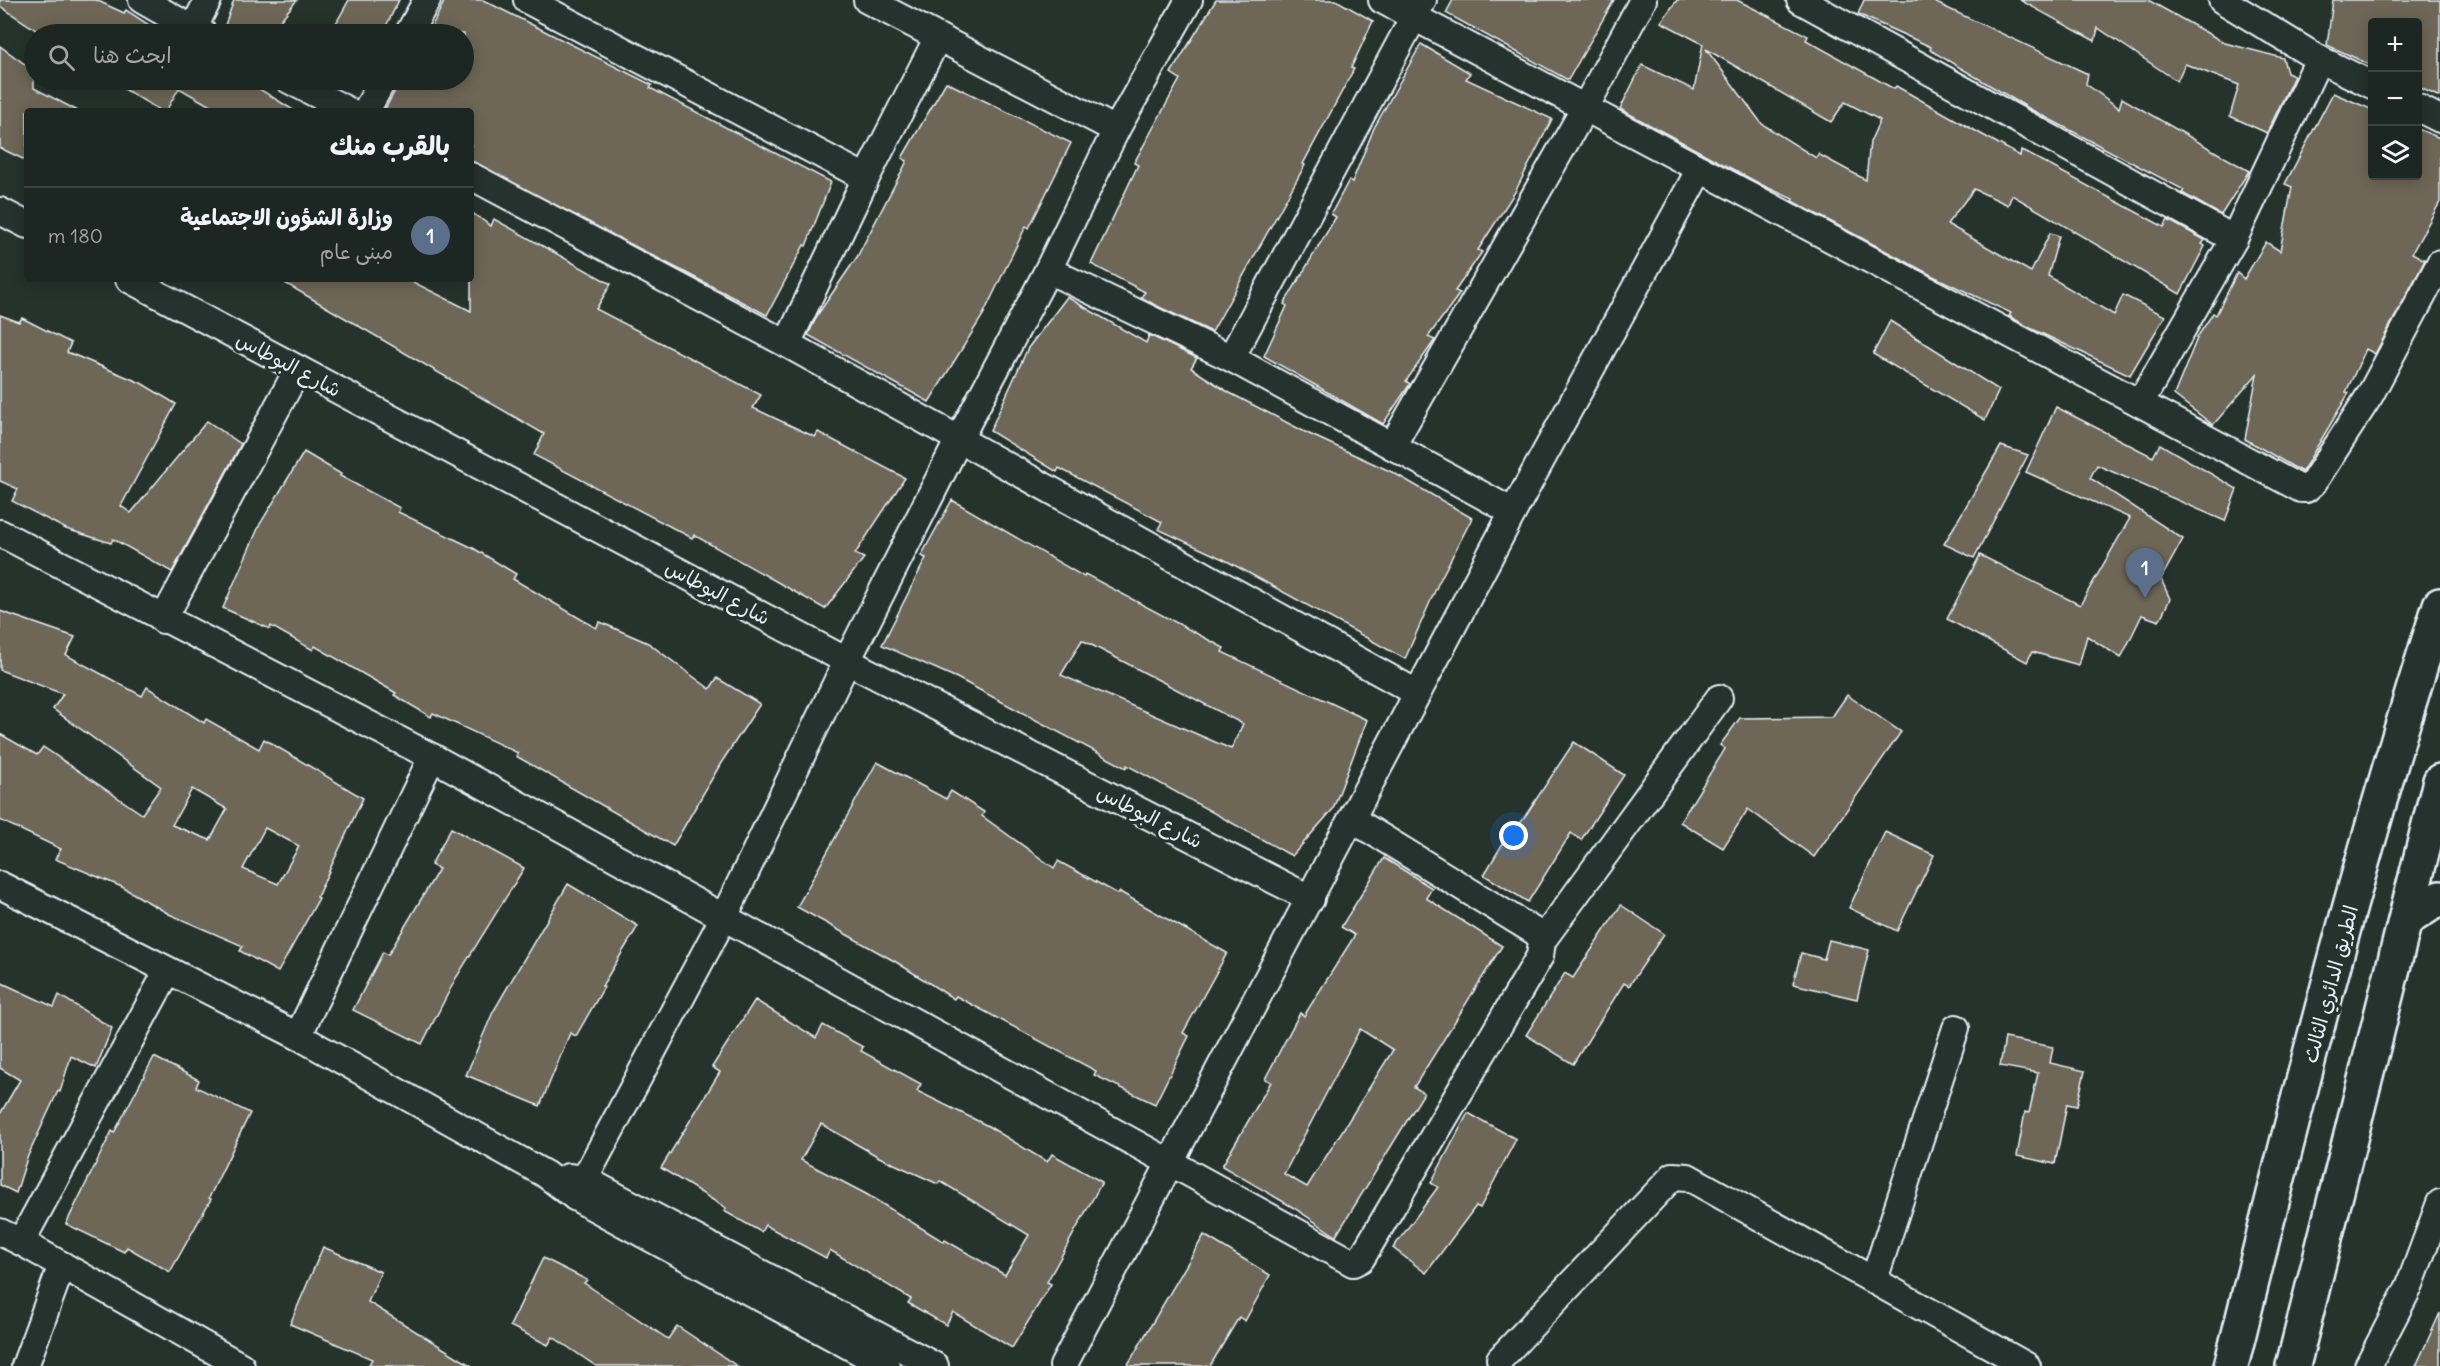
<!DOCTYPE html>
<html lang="ar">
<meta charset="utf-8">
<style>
:root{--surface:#1c2622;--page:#252e2a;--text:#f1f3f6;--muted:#a0a5a5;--line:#3a4340;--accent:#ea580c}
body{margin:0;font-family:Delius,"Playpen Sans Arabic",sans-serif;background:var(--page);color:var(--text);direction:rtl}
.controls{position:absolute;right:18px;top:18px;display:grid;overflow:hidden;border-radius:6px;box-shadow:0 3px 15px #0003}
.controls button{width:54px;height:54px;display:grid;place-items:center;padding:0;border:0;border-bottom:2px solid var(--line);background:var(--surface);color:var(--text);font:30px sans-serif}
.you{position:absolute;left:1514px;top:836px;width:21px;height:21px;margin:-15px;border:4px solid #fff;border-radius:50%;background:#1a73e8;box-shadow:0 0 0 9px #1a73e833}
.badge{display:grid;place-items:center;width:39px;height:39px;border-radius:50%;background:var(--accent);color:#fff;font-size:20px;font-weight:700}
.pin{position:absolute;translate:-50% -50px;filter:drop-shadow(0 2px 3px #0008)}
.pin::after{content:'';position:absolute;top:32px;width:21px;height:18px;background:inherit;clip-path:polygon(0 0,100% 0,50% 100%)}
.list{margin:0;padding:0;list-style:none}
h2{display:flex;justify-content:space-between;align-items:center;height:78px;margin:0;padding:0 24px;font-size:26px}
h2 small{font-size:20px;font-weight:400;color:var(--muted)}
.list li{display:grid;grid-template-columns:39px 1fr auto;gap:18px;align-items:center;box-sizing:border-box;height:96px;padding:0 24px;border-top:2px solid var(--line)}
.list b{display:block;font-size:22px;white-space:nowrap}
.list p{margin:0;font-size:20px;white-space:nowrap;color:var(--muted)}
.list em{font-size:20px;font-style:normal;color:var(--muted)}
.icon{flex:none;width:33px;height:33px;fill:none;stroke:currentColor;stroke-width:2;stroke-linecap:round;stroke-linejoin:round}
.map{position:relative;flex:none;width:2440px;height:1366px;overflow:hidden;direction:ltr}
.search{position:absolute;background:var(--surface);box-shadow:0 3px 15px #0003;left:24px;top:24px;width:450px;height:66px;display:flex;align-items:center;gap:15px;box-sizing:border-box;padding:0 21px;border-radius:33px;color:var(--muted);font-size:22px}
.panel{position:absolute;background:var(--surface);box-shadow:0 3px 15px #0003;left:24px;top:108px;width:450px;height:174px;border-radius:6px;direction:rtl}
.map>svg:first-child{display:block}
.building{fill:#6e6656;stroke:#e8f1f8;stroke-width:1.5;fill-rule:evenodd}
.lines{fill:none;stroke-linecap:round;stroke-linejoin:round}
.minor-casing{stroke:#e8f1f8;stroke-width:30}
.trunk-casing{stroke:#e8f1f8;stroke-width:38}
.minor{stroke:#26332d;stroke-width:26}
.trunk{stroke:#26332d;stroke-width:33}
.labels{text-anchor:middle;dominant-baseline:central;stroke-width:6;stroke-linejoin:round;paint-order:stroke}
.street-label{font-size:20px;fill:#e8f1f8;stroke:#26332d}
</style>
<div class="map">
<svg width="2440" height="1366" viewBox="0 0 2440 1366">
<rect width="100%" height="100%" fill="#26332d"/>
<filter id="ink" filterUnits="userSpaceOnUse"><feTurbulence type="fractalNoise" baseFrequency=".0167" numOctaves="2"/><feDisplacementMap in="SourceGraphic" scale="12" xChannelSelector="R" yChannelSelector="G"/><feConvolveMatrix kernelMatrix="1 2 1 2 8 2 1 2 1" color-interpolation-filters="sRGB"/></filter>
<g filter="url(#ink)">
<g class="building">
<polygon points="0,0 96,0 124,13 126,10 163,34 42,34 0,6"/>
<polygon points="234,0 297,0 269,34 244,34 225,25"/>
<polygon points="349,0 399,0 382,34 330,34"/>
<polygon points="445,0 483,0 652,85 650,88 831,182 806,246 804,245 767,315 471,161 471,111 384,111 401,80 464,80 464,34 428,34"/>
<polygon points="1216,0 1336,0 1373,21 1351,68 1354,69 1303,164 1305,165 1212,332 1155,305 1141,297 1145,292 1091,264 1138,165 1134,163 1180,79 1171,73"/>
<polygon points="1453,0 1614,0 1568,80 1446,13"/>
<path d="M1677 0H1737L1808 36 1806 40 1894 89 1896 86 2020 156 2021 150 2164 227 2168 220 2205 240 2202 244 2205 246 2180 294 2012 195 2008 205 1974 189 1947 224 2031 272 2050 233 2059 236 2048 276 2114 315 2123 295 2165 316 2130 375 2030 328 2009 316 2011 313 1933 276 1792 201 1793 199 1764 186 1620 109 1642 65 1694 90 1703 44 1661 22ZM1706 49 1831 122 1845 102 1880 120 1870 142 1866 180 1818 154 1816 158 1762 124Z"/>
<polygon points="1864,0 1930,0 2088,74 2086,84 2119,108 2122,98 2249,171 2221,215 2182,193 2184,190 2030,109 1930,50 1931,47 1858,14"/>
<polygon points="2020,0 2148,0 2225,43 2283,58 2287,73 2294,76 2267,133 2230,116 2239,85 2185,64 2177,81 2098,28 2095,41"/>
<polygon points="2333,0 2440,0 2440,97 2418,87 2418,22 2373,22 2373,66 2327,45"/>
<polygon points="1421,44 1470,73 1466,79 1552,119 1515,192 1478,250 1482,252 1455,291 1460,293 1428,337 1435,340 1406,381 1410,384 1383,424 1264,356 1287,306 1284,304 1336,217 1331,214 1349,180 1352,182 1374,128"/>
<polygon points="0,46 34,71 34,88 78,111 27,111 27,161 0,148"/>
<polygon points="109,80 238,80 252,87 253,85 295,111 219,111 179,88 166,111 161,111"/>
<polygon points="946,82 1071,143 1029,228 1026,226 983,315 929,402 808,335 818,314 857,257 907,161 902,158"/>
<polygon points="2333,93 2373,110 2373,176 2418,176 2418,129 2440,138 2440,202 2412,253 2425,260 2375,354 2366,349 2346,392 2349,393 2302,472 2245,439 2257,374 2213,425 2174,395 2198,336 2213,313 2216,315 2237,273 2244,279 2266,242 2280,251 2292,187 2285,184"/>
<polygon points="471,212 491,226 494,219 611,284 596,309 761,395 753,408 815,437 818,432 905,478 855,554 864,558 825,609 694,535 692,538 534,455 544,434 278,279 407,279 471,311"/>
<polygon points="1067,297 1146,343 1149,335 1197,358 1191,368 1228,392 1307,433 1394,473 1472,518 1438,584 1405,659 1225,560 1158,529 1162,522 1059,468 1057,472 990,431 1028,348"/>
<polygon points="0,315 19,322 22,318 71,343 67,352 141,383 176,404 121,506 131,513 207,421 241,444 172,572 113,539 111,543 66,529 12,501 18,489 0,481"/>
<polygon points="1890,321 1999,390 1985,420 1873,354"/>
<polygon points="2056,407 2153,457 2160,444 2237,489 2225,521 2097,465 2090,478 2183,539 2161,579 2170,599 2159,621 2142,615 2121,658 2087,636 2079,665 2032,652 2027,662 1947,619 1980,555 2080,605 2130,518 2026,472"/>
<polygon points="2001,446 2028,455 1974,558 1944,544"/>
<polygon points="304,452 341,474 340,476 400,508 398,512 473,548 516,574 513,579 596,628 600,622 648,643 710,689 717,678 760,704 721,763 673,846 516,756 518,753 433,713 431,717 394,695 396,693 315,646 313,650 271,626 270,629 223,608 260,524"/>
<path d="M952 500 1084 577 1085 574 1224 648 1222 652 1367 720 1333 809 1292 856 1127 765 1126 768 957 678 882 645 926 558 921 556ZM1082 640 1243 724 1231 749 1061 675Z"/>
<path d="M0 611 75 637 66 655 142 696 147 687 204 723 206 719 259 749 264 739 363 798 317 897 319 898 278 972 240 951 243 946 169 914 122 887 55 859 61 849 0 820V734L37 755 43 747 142 814 161 787 53 709 63 694 0 670ZM192 789 227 809 210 840 172 825ZM265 828 299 846 278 884 243 869Z"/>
<polygon points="1847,695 1901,732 1814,857 1748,809 1723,848 1680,822 1725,749 1720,745 1740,718 1832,717"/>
<polygon points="1574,742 1624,775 1581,840 1571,833 1528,902 1484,875 1512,828 1516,830"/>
<polygon points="877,762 946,799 951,791 984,812 982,816 1054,868 1058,861 1118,894 1120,892 1227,953 1183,1033 1189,1036 1155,1104 1094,1075 1096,1071 956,996 954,999 896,962 797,907"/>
<polygon points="451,828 524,868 456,978 422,1044 353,1010 383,952 388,955 439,869 431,865"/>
<polygon points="1885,832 1934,855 1897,931 1849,908"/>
<path d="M1384 858 1432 888 1426 898 1502 946 1414 1087 1424 1093 1336 1236 1294 1208 1222 1166 1271 1082 1265 1079 1300 1013 1304 1016 1355 935 1341 927ZM1360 1029 1393 1050 1307 1187 1284 1174Z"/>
<polygon points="568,884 638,926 602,986 604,987 576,1036 570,1033 540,1106 466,1075 493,1012"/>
<polygon points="1621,905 1664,934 1629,986 1624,983 1573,1064 1526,1035 1565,973 1573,978"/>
<polygon points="1829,940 1869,950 1857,999 1793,984 1801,953 1824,959"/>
<polygon points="0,982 54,1007 59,995 112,1028 96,1068 71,1056 60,1092 58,1091 27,1158 16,1193 0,1185 0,1114 20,1080 0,1068"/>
<path d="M755 1000 816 1038 823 1025 863 1047 861 1051 921 1084 917 1091 988 1126 1047 1162 1052 1154 1102 1182 1047 1282 1051 1284 1012 1348 953 1312 946 1325 908 1303 911 1299 830 1250 826 1258 765 1225 761 1232 724 1211 726 1208 661 1168 720 1072 712 1067ZM821 1124 879 1157 938 1184 940 1181 1029 1235 1005 1275 945 1240 944 1242 866 1194 801 1160Z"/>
<polygon points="2005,1038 2053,1047 2050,1063 2085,1071 2077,1106 2067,1104 2055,1164 2017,1156 2025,1112 2029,1113 2038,1073 2000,1066"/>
<polygon points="154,1057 199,1080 196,1087 250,1113 209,1198 211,1199 170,1272 127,1247 124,1252 66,1224 112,1131 114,1133"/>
<polygon points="1468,1113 1516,1139 1480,1208 1476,1206 1426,1273 1393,1248 1438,1187 1431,1183"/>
<polygon points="1204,1235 1270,1275 1245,1321 1239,1317 1210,1366 1127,1366"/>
<polygon points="323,1247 381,1272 368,1302 472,1366 368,1366 372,1359 290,1324"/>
<polygon points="543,1258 587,1280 584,1283 668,1339 677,1326 737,1366 596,1366 553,1337 548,1345 510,1326"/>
<polygon points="2440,1313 2440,1366 2416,1366"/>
</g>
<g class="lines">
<g class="minor-casing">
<g id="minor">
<polyline points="142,0 193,29"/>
<polyline points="527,0 866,178 787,344"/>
<polyline points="867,0 1116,130"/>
<polyline points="1800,0 2234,239"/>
<polyline points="2222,0 2319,59 2372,85"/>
<polyline points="204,34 193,29 208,0"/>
<polyline points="408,34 427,0"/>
<polyline points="289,80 349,111"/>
<polyline points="2418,108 2440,119"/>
<polyline points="366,111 383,80"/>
<polyline points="1700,169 2301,489 2306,489 2313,483 2370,395 2440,263"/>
<polyline points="471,176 787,344 1417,693"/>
<polyline points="866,178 938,37"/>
<polyline points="0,211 27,225"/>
<polyline points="1048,270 1231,358 1513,512"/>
<polyline points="129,279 847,661 1311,899"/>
<polyline points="1231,358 1423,0"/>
<polyline points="2140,403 2234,239 2319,59"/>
<polyline points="1392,446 1586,106 1643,0"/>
<polyline points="0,533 432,757 1353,1263 1361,1259 1540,956 1542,941 1537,933 1352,819"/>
<polyline points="163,620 298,369"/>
<polyline points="0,885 298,1036 545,1174 575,1197 886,1366"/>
<polyline points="1542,941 1719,698"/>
<polyline points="298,1036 432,757"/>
<polyline points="568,1177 584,1179 935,1366"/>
<polyline points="575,1197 724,917 847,661 958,441 1048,270 1116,130 1189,0"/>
<polyline points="0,1232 21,1242 167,972"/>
<polyline points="21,1242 241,1366"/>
<polyline points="1874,1280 1956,1028"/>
<polyline points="1500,1359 1673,1176 1688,1177 2027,1366"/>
<polyline points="25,1366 62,1265"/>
<polyline points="1063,1366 1513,512 1700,169 1382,0"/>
<polyline points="2368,1366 2409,1287 2440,1203"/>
</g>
</g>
<g class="trunk-casing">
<g id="trunk">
<polyline points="2406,920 2440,898"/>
<path d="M2231 1366C2294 1111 2359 855 2440 605"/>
<polyline points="2293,1366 2440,781"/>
</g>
</g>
<use href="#minor" class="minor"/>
<use href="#trunk" class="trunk"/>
</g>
</g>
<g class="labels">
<g class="street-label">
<text transform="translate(289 364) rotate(28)">شارع البوطاس</text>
<text transform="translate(718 592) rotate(28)">شارع البوطاس</text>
<text transform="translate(1150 816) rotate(27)">شارع البوطاس</text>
<text transform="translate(2330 984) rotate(-75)">الطريق الدائري الثالث</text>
</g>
</g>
</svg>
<div class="controls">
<button>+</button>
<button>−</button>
<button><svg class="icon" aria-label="layers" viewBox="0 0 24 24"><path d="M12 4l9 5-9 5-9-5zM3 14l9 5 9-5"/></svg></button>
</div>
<div class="you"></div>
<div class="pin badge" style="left:2145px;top:598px;background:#5c6f8a">1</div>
<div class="search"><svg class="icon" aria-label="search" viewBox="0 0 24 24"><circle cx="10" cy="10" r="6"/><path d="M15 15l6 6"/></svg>ابحث هنا</div>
<section class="panel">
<h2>بالقرب منك<small></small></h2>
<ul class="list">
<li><span class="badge" style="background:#5c6f8a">1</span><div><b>وزارة الشؤون الاجتماعية</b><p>مبنى عام</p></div><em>180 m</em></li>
</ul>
</section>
</div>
